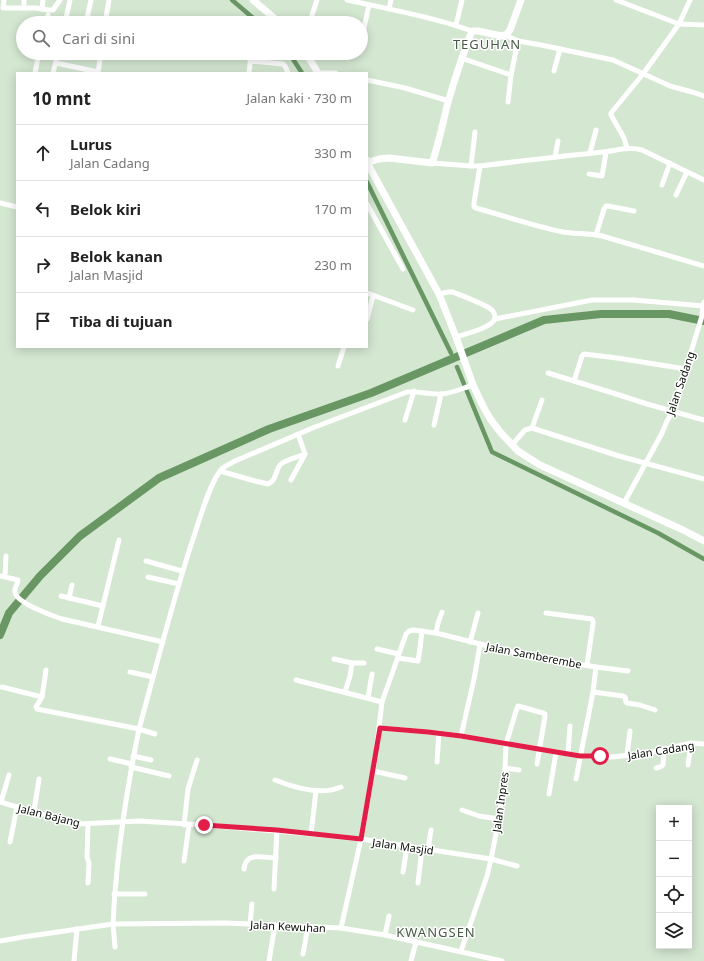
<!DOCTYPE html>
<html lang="id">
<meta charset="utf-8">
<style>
:root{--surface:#fff;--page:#f6f6f6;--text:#222;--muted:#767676;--line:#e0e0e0}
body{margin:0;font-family:"Noto Sans",sans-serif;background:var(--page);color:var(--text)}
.controls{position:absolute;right:12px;bottom:12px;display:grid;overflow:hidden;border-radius:0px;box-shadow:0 2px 10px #0003}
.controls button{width:36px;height:36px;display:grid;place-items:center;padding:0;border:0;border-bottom:1px solid var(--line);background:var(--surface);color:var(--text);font:20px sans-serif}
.stop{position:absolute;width:12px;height:12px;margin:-9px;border:3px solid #e11d48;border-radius:50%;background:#fff}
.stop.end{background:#e11d48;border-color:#fff;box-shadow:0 1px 4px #0008}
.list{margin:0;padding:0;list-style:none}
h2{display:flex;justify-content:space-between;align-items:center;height:52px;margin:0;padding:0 16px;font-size:17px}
h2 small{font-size:13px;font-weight:400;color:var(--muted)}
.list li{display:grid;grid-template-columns:26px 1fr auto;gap:12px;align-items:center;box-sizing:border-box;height:56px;padding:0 16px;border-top:1px solid var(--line)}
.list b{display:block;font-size:15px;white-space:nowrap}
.list p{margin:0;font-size:13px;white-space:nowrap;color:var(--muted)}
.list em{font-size:13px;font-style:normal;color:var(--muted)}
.icon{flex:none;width:22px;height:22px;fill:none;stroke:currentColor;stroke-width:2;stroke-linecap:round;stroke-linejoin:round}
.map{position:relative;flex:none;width:704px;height:961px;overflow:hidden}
.search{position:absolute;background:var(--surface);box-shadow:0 2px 10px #0003;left:16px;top:16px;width:352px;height:44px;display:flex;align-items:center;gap:10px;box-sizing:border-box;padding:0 14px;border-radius:22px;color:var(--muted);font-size:15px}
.panel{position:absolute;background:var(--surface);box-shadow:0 2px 10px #0003;left:16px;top:72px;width:352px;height:276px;border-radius:0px}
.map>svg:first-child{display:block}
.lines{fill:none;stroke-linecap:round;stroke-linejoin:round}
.canal{stroke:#689764;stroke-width:4.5}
.river{stroke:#689764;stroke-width:8}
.street{stroke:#fff;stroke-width:5}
.secondary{stroke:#fff;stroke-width:7}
.route{stroke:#e11d48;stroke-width:5}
.labels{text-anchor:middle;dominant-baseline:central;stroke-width:3;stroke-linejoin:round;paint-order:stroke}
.street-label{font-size:11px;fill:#070d07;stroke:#fff}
.quarter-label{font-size:13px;letter-spacing:1px;fill:#495a47;stroke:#fff}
</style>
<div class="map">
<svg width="704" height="961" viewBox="0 0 704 961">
<rect width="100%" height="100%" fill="#d4e7d1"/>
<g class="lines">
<g class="canal">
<polyline points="232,0 259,23"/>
<polyline points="289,53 302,73"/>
<polyline points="367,182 451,353"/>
<polyline points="457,367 492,452 658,533 704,559"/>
</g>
<polyline class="river" points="0,635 9,613 40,576 80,536 159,478 269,429 371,393 544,320 601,314 669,314 704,321"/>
<g class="street">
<polyline points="4,0 3,8 36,8 48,10 53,10 60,0"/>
<path d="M347 0C389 9 432 17 472 31"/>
<polyline points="616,0 679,24 704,25"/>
<polyline points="24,8 24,0"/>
<polyline points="42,9 43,0"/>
<polyline points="389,9 391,0"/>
<polyline points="312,15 317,0"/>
<polyline points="46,23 48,15"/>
<polyline points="65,23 70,0"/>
<polyline points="86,23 91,0"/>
<polyline points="105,23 109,0"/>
<polyline points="456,25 462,0"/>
<polyline points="505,35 518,41 541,45 613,60 670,86 692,92 704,96"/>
<polyline points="362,37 369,5"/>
<polyline points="461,58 511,75"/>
<polyline points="250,61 283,64 285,66 288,73"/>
<polyline points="56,63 98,72"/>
<polyline points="554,71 560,49"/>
<polyline points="35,73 39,53"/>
<polyline points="53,73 58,53"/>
<polyline points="98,73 101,53"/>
<polyline points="249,73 251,56 249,53"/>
<polyline points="320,73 336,73"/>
<polyline points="367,80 405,88 449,101"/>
<polyline points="508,102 511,75 518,41"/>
<polyline points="627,148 624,138 611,115 611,113 643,74 679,24 690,0"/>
<polyline points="590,153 596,130"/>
<polyline points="555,157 558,141"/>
<path d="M432 163 471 166H480C521 161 562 156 603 152 616 151 628 146 642 150L704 180"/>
<polyline points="471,166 475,132"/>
<path d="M480 166 474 203V207L476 208C505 216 533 226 563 232 576 234 589 233 602 236L704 266"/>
<polyline points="589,174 602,176 606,152"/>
<polyline points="662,185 670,163"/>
<polyline points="676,195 687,172"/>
<polyline points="0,203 17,207"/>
<polyline points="367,204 403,269"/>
<polyline points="596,235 604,209 606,206 608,206 634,211"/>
<polyline points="367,293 413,310"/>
<path d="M439 294 448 292H453C462 296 485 304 492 310 495 313 495 316 495 319 489 329 467 333 456 337"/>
<polyline points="367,319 373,296"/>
<polyline points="495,319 592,300 634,300 704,306"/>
<polyline points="338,366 344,347"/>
<polyline points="548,373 613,393 647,404 704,420"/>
<polyline points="574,381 582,356 584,354 617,358 686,369"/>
<polyline points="405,420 414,391"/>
<polyline points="434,425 441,394"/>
<polyline points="532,428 542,400"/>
<polyline points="512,445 525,430 532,428 619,456 704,479"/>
<path d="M220 471 255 481 268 484C277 480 275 471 280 465 284 460 299 457 305 454"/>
<polyline points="291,480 305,454 298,434"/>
<polyline points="624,503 662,433 667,421 673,411 698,329 702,316 703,305 704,302"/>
<polyline points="146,561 182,571"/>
<path d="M0 576 18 580C18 584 14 588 15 592 16 603 53 616 62 619L163 642"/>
<polyline points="5,576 6,556"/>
<polyline points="148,577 179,584"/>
<polyline points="61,596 103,606"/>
<polyline points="69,598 72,585"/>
<polyline points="546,613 592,619 593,621 593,624 587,665"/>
<polyline points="98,626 119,540"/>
<polyline points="436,633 438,623 442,612"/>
<polyline points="470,642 478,613"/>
<polyline points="377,649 399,654"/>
<polyline points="398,658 418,661 420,648 422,631"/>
<polyline points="334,659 352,663"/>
<polyline points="596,667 628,671"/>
<polyline points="46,670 42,697 36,707 37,709 139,729 155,734"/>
<polyline points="130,672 153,677"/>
<polyline points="296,680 382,702"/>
<polyline points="2,687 42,697"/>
<polyline points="345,692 350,676 352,663 364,663"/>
<polyline points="593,692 623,696 625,697 626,702 627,703 640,705 655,710"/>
<polyline points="368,698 372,674"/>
<polyline points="380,728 428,732 461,736 580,756 612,757 631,755 653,752 691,743 704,744"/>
<polyline points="461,736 474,679 480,645"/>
<polyline points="568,754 570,726"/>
<polyline points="627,755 630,731"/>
<polyline points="133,756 151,760"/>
<polyline points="110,759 132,764"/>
<polyline points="437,762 439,733"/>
<polyline points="688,765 691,743"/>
<polyline points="131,767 169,776"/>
<polyline points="505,768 519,770"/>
<polyline points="656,768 660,767 663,765 664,749"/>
<polyline points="373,771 405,778"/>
<path d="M275 780C295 788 321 796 341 787"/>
<polyline points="549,794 556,753"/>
<polyline points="0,802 17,807 78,824 139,821 204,825 311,834 361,839 491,859 517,866"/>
<polyline points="1,802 9,775"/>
<polyline points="462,810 479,816 499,819"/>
<polyline points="34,811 39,779"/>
<polyline points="184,825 188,789 197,760"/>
<polyline points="311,834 316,791"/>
<polyline points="10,842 17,807"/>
<polyline points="428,849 431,830"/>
<polyline points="184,861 189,825"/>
<path d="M244 869C244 868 245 864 246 862 251 853 267 858 276 858"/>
<polyline points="403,872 407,846"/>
<polyline points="88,883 89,863 87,857 88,824"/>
<polyline points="418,883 422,849"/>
<polyline points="274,889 277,830"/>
<polyline points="114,894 145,894"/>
<polyline points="250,924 252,904"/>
<polyline points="341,928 361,839 376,753 382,702 406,634 409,631 413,630 436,633 529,656 596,667 593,692 576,779"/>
<polyline points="385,935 389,916"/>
<path d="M0 941 23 937 113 924C116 859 126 793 139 729 157 664 173 598 195 533 201 515 209 486 220 471 223 466 230 464 235 461L315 427 407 392C419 391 430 395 442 394 453 393 463 388 473 385"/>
<polyline points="115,947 113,924 225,923 341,928 385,935 502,961"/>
<polyline points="461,951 487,876 491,859 499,819 505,768 506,744 517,708 518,706 543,713 545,714 545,716 537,764"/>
<polyline points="303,954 308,926"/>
<polyline points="74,961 77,929"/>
<polyline points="269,961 275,925"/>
<polyline points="411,961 416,942"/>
</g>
<g class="secondary">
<polyline points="253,0 280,23"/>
<polyline points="306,53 318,73"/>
<polyline points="367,160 371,170 439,294 456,337 473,385 484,408 491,420 501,433 518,451 540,465 683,530 704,541"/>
<path d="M369 162 379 159 389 158 432 163C439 143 443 122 448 102 455 78 463 54 472 31H478L502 36 507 34 510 30 521 0"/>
</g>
</g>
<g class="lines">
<polyline class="route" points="204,825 277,830 361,839 380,728 428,732 461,736 580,756 600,756"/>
</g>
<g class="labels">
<g class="street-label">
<text transform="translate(680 383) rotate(-71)">Jalan Sadang</text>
<text transform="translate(534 655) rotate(11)">Jalan Samberembe</text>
<text transform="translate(661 750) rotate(-9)">Jalan Cadang</text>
<text transform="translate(500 802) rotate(-82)">Jalan Inpres</text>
<text transform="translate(49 815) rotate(14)">Jalan Bajang</text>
<text transform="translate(403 846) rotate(8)">Jalan Masjid</text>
<text transform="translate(288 926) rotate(3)">Jalan Kewuhan</text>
</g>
<g class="quarter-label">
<text x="487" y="44">TEGUHAN</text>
<text x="436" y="932">KWANGSEN</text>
</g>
</g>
</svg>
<div class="controls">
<button>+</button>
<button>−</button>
<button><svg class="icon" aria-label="locate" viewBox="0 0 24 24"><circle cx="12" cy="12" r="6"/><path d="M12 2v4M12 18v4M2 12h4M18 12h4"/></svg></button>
<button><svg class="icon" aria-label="layers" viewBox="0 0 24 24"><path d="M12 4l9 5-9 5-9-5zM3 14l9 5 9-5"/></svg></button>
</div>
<div class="stop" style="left:600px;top:756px"></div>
<div class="stop end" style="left:204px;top:825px"></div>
<div class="search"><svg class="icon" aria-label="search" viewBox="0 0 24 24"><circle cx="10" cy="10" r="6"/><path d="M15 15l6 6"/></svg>Cari di sini</div>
<section class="panel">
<h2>10 mnt<small>Jalan kaki · 730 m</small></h2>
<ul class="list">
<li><svg class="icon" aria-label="ahead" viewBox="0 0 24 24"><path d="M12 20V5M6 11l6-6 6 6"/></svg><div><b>Lurus</b><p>Jalan Cadang</p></div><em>330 m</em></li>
<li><svg class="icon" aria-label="left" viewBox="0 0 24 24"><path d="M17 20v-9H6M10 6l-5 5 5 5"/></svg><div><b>Belok kiri</b></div><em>170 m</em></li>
<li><svg class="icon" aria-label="right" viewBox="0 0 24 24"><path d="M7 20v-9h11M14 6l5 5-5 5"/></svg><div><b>Belok kanan</b><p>Jalan Masjid</p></div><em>230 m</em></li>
<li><svg class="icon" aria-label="arrive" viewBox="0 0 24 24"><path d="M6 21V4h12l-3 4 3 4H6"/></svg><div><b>Tiba di tujuan</b></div></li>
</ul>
</section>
</div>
